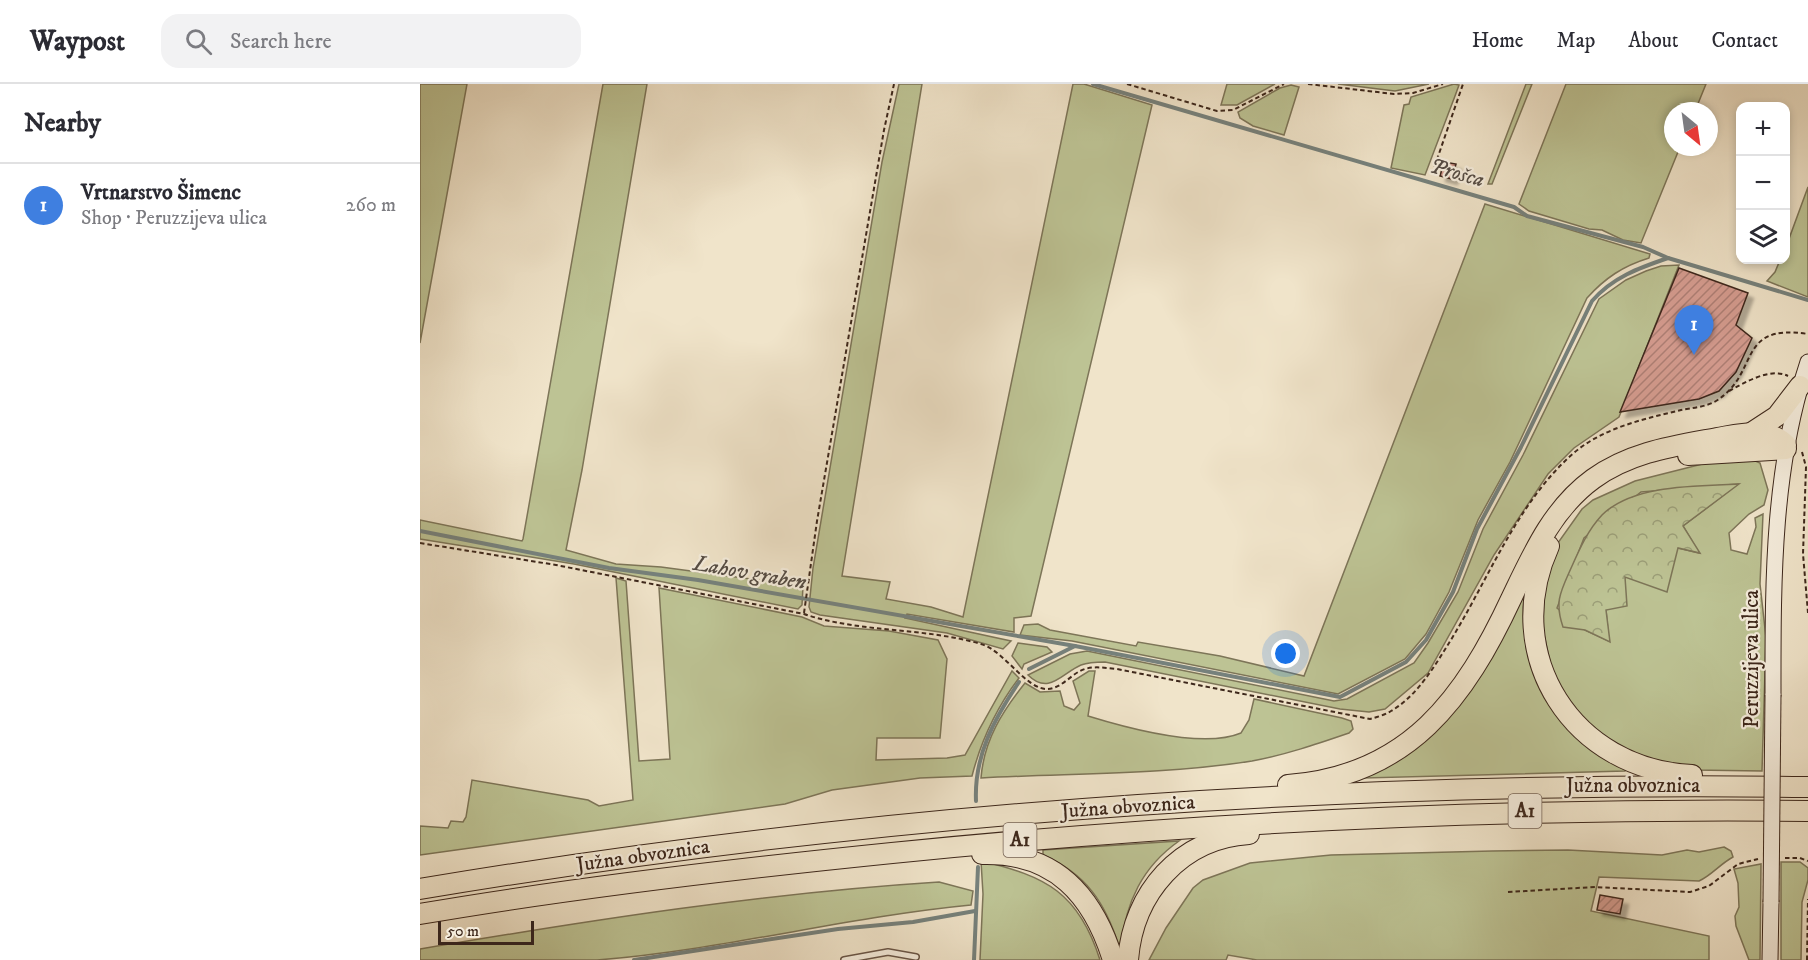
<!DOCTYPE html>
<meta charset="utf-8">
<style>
:root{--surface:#fff;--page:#f2f2f3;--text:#2b2b33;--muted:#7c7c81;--line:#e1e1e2;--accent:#db2777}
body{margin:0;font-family:"IM FELL DW Pica",serif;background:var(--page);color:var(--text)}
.controls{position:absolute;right:18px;top:18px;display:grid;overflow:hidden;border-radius:12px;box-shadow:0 3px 9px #0003}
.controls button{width:54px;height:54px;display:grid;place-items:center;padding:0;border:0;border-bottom:2px solid var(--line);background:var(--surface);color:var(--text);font:30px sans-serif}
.compass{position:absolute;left:1244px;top:18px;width:54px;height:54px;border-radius:50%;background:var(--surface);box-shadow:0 3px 9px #0003;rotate:151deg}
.scale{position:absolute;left:18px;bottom:15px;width:96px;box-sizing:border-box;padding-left:6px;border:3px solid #3d271b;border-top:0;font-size:16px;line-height:21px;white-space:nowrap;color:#3d271b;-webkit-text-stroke:4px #f5eddd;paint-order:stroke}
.you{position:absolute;left:866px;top:570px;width:21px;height:21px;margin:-15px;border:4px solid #fff;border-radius:50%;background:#1a73e8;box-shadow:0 0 0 9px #1a73e833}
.badge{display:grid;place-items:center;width:39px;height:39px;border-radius:50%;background:var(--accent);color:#fff;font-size:20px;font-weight:700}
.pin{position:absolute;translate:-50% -50px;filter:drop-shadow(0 2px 3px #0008)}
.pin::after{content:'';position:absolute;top:32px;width:21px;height:18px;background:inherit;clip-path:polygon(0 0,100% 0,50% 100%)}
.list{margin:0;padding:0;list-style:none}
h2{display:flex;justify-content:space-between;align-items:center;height:78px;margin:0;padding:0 24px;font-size:26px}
h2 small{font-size:20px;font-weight:400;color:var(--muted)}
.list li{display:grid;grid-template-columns:39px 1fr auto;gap:18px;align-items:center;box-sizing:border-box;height:84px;padding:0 24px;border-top:2px solid var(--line)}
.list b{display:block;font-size:22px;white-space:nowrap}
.list p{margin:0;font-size:20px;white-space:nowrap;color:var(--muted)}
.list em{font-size:20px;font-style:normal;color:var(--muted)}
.icon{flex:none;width:33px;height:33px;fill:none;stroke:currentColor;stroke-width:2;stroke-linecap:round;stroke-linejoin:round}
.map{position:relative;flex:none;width:1388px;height:876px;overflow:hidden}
header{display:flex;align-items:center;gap:36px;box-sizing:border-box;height:84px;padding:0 30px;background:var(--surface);border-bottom:2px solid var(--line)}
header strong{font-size:28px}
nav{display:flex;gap:33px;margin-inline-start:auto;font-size:21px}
.search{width:420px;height:54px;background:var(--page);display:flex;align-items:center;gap:15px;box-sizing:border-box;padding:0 21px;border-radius:18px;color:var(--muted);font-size:22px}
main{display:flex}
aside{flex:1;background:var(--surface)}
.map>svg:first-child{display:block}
.green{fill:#bdc394;stroke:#7d7558;stroke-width:1.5;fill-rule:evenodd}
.forest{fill:url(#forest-crowns);stroke:#7d7558;stroke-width:1.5}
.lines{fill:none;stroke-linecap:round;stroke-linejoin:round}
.stream{stroke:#76817c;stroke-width:4}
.building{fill:url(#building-hatch);stroke:#3d271b;stroke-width:1.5;filter:url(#shadow)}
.lane-casing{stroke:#6a5647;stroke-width:8}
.secondary-casing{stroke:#3d271b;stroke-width:17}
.highway-casing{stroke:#3d271b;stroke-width:22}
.path{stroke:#3d271b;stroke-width:2;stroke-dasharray:4.5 3;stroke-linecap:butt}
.lane{stroke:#f5eddd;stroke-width:5}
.secondary{stroke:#f5eddd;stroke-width:15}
.highway{stroke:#f0e4ca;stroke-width:20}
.secondary-bridge-casing{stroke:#3d271b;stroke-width:17;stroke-linecap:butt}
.secondary-bridge{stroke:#f5eddd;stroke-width:15}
.labels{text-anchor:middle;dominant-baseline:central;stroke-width:4.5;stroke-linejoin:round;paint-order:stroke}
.shield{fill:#f5eddd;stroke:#746255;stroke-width:1.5}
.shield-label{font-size:20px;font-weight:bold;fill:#3d271b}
.street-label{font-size:21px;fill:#3d271b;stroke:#f5eddd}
.water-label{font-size:22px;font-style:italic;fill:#554c44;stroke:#f5eddd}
</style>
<header>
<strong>Waypost</strong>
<div class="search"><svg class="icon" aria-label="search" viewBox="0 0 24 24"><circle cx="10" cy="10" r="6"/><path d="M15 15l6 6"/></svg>Search here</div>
<nav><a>Home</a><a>Map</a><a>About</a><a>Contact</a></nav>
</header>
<main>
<aside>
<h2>Nearby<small></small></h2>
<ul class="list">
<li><span class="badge" style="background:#3f7fe0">1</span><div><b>Vrtnarstvo Šimenc</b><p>Shop · Peruzzijeva ulica</p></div><em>260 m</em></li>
</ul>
</aside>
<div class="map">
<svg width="1388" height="876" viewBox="0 0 1388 876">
<defs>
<pattern id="forest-crowns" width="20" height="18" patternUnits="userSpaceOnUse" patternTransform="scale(1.5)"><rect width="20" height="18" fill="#bdc394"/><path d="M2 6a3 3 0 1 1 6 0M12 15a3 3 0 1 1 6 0" fill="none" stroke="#9b9e78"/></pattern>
<pattern id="building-hatch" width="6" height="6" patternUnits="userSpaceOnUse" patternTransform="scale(1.5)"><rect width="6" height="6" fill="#d59c90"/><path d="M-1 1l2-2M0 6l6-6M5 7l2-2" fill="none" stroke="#ae7f75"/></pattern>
<filter id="shadow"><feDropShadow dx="5.5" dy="5.5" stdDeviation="1.5" flood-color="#0004"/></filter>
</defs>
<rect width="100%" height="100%" fill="#f0e4ca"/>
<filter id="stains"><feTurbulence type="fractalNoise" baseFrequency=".00333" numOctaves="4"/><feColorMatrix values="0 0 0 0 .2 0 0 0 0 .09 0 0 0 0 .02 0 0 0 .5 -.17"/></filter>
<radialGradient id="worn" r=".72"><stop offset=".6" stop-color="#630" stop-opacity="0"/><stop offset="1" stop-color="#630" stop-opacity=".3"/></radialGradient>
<g class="green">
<polygon points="0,0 47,0 0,259"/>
<polygon points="183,0 227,0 162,386 146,466 196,480 241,483 383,502 382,521 378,525 154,480 0,455 0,436 102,457 103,455"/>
<polygon points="479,0 502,0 422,492 470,498 466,515 511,523 543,533 653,0 664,0 732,21 611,532 594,534 594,548 487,530 485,534 591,557 583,565 527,549 400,531 391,528 389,523 393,484 462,78"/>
<polygon points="807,0 855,0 817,21 801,21"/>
<polygon points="918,0 1009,0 975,7"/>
<polygon points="1034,0 1039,1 1035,12 1005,91 971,84 984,21 989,20 991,13"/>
<polygon points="1106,0 1112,0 1072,100 1068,100"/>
<polygon points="1146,0 1286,0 1275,27 1253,27 1253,63 1260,63 1221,159 1203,156 1182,146 1169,145 1109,127 1099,120"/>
<polygon points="871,1 879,3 864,51 833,42 820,34 818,28 860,4"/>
<polygon points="1388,103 1388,213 1347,197 1355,188 1360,176 1366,176 1366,163"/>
<path d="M1065 120 1230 170 1229 174C1203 182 1185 194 1167 214L1090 378 1058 436 1029 508 1006 550 985 575 918 610 652 557 600 551 604 541 618 540 630 546 716 562 718 558 800 572 884 592Z"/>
<path d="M1259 181 1199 333 1154 364 1128 390 1074 471 1008 589 965 625 949 628 920 625 685 578C676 578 669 578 661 581 642 589 629 612 608 591L650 570 667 567 914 617 927 615 994 579 1008 559 1038 508 1063 445 1103 371 1179 215 1206 196 1226 187 1241 182Z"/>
<path d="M1302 375H1331L1340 379 1348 406 1344 421 1329 430 1309 449 1311 466 1327 470 1336 443 1335 434 1343 430 1340 500 1346 554 1342 687 1273 686 1231 679 1169 644 1135 601 1119 527 1135 463 1162 425 1173 416 1215 397ZM1318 400 1263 442 1279 469 1258 464 1205 493 1186 526 1189 557 1165 546 1137 524 1164 454 1221 408Z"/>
<path d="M196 494 206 497 219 677 250 675 239 504 382 533 404 542 469 547 518 556 527 575 520 654H457L456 676 527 674 545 671 592 587 599 594C577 623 561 657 552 692L500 694 412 706 365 720 0 771V742L28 744 31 737 43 738 46 733 52 696 168 716 179 722 213 716Z"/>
<polygon points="1106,497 1115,578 1206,685 1205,687 945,694 988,665"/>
<polygon points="598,559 627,563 632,568 604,580 602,585 592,572"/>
<path d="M669 587H675L668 632C707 644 783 665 821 649L829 636 834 615 922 634 931 637 933 645 929 649C897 660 865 671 832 677 743 691 651 689 561 694 564 656 582 628 605 599L620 608 640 607 644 622 654 626 660 619 653 597Z"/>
<path d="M759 757C722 783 706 818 701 862H699C685 818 666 790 623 771V766Z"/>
<path d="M1304 763 1311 767 1313 773C1300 780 1292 791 1279 797L1179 793 1171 827 1289 852V876H837L808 871 806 876H729L746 844 773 804 783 796 830 779 911 771 1072 767 1148 766 1242 771 1267 766 1279 768Z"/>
<path d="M561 777C626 792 659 809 680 876H560L563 810Z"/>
<polygon points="1361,778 1380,778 1388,784 1388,796 1382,818 1381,876 1361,876"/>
<polygon points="1341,780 1340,876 1329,876 1316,842 1315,832 1319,823 1318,799 1314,785"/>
<path d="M519 798 553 807 551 821C426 833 303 866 177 876 119 876 59 876 0 876V865C171 836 345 809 519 798Z"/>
</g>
<path class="forest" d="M1319 400 1263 442 1280 469 1258 464 1247 508 1205 493 1207 522 1186 526 1190 558 1165 546 1143 543C1134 517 1141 507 1152 482 1160 464 1168 446 1182 431 1213 400 1278 402 1319 400Z"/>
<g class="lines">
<g class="stream">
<polyline points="673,0 1094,123 1107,132 1223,163 1248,174 1388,216"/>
<polyline points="0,447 189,484 278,496 655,562"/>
<path d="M609 585 655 562 920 613 986 578 1006 556 1033 508 1057 445 1101 363 1172 217C1193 193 1219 184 1248 174"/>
<path d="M556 717C554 672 574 635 599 598"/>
<polyline points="214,876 418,845 493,838 555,827"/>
<polyline points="554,876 558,783"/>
</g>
</g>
<g class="building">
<polygon points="1024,78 1036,80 1032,95 1020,92"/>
<polygon points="1259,184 1328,209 1316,241 1332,254 1316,288 1299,307 1279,315 1200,328"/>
<polygon points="1180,811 1203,815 1200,830 1177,826"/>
</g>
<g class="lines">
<g class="lane-casing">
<polyline id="lane" points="424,876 468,868 496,873"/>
</g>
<g class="secondary-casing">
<g id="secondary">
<path d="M1353 611C1353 499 1352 385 1388 278"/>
<polyline points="1350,876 1351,818"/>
</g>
</g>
<g class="highway-casing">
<g id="highway">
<polyline points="1331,349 1357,332 1380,302"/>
<polyline points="1268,371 1366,365"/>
<path d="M1129 462C1079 572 1154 686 1272 691"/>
<path d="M868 701C989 692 1045 614 1092 513 1113 469 1133 424 1173 395 1210 368 1254 362 1297 354 1321 350 1348 342 1366 361"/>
<path d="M562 770C635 768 673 811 693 876"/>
<path d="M0 805C458 728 924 697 1388 703"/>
<path d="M0 830C157 803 314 785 472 769 777 738 1081 724 1388 727"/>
<path d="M708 876C713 809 761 754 829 750"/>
</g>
</g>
<g class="path">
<polyline points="707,0 797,27 813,26 864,0"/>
<polyline points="888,0 974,10 993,9 1023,0"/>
<polyline points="1012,90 1043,0"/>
<path d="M1309 307C1324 299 1350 283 1368 292"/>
<polyline points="1382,368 1386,383 1383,470 1388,529"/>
<path d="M0 459 136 481 384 530C440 549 503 543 561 560 585 567 606 606 628 605 641 604 650 592 660 587 672 581 684 584 697 585L950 635C957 633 965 631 971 627 997 612 1014 583 1029 559 1067 498 1094 426 1146 376 1177 345 1220 336 1261 326 1271 324 1286 323 1296 317 1341 289 1315 239 1388 250"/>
<polyline points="384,529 397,437 464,46 474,0"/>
<polyline points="1365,774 1380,774 1388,777"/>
<polyline points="1088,808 1175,803 1270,808 1289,802 1318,780 1338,775"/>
<polyline points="1387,876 1388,815"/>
</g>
<use href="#lane" class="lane"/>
<use href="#secondary" class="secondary"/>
<use href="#highway" class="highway"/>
<g class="secondary-bridge-casing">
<polyline id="secondary-bridge" points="1351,818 1353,611"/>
</g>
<use href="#secondary-bridge" class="secondary-bridge"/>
</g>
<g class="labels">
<g class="shield">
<rect x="1088.5" y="710" width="33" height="34" rx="4.5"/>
<rect x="583.5" y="739" width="33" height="34" rx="4.5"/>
</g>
<g class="shield-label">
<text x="1105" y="727">A1</text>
<text x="600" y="756">A1</text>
</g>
<g class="street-label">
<text transform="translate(1332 575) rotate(-90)">Peruzzijeva ulica</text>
<text x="1213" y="702">Južna obvoznica</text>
<text transform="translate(708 723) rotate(-4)">Južna obvoznica</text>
<text transform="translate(223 772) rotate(-8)">Južna obvoznica</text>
</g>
<g class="water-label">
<text transform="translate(1037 89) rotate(16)">Prošca</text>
<text transform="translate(330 489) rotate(10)">Lahov graben</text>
</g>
</g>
<rect width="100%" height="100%" filter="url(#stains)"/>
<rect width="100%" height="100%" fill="url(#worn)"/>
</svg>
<div class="controls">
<button>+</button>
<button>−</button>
<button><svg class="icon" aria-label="layers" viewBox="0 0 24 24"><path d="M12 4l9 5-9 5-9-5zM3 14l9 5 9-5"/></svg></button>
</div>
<svg class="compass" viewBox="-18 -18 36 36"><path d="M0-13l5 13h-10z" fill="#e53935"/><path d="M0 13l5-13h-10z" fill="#7c7c81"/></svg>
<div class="scale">50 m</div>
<div class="you"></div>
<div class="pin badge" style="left:1274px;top:271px;background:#3f7fe0">1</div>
</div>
</main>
